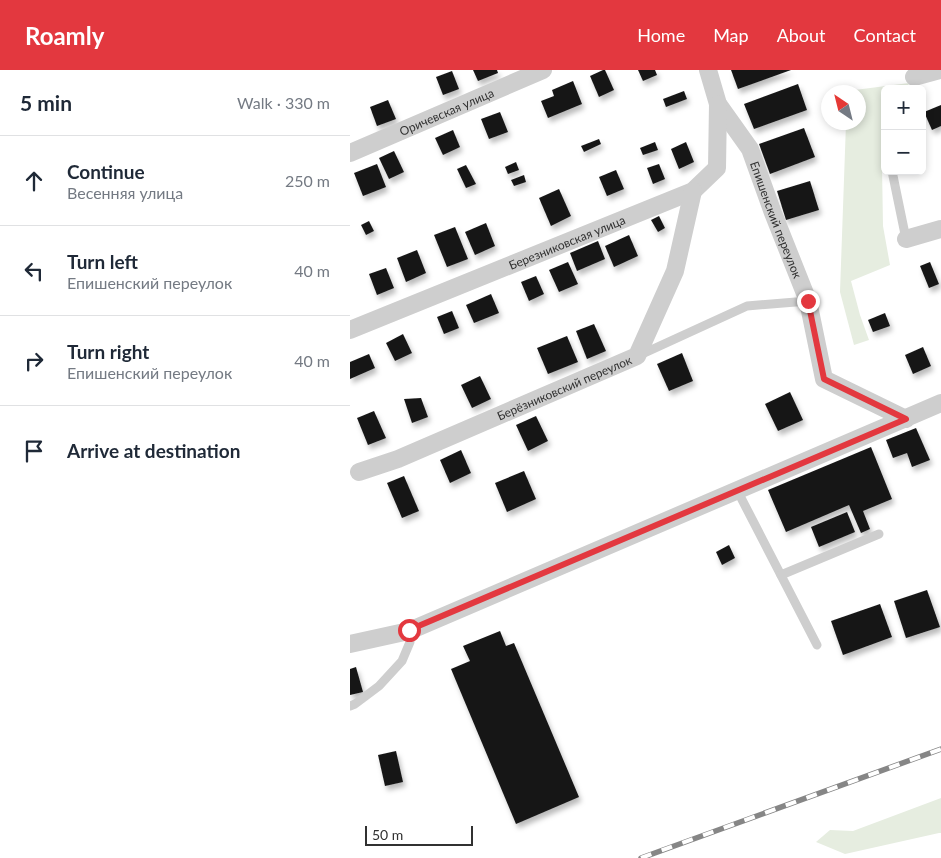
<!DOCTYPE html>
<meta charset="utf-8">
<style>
:root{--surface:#fff;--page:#f6f6f7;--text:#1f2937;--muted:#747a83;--line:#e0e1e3;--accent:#e3383f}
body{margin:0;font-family:Lato,sans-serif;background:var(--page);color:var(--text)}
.controls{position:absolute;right:15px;top:15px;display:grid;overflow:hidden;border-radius:8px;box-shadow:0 2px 8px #0003}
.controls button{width:45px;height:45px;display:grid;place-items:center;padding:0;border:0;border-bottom:1px solid var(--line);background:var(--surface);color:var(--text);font:25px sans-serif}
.compass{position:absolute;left:471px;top:15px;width:45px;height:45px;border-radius:50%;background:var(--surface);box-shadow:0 2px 8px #0003;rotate:325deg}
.scale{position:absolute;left:15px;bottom:12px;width:108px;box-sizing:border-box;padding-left:5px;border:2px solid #313131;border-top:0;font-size:14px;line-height:18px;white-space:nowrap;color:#313131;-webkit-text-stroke:4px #fff;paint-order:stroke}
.stop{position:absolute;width:15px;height:15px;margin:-11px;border:4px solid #e3383f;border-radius:50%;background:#fff}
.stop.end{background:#e3383f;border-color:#fff;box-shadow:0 1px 5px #0008}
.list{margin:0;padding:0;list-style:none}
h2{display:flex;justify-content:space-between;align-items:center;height:65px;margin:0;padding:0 20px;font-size:21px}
h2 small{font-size:16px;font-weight:400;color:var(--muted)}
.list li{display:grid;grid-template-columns:32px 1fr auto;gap:15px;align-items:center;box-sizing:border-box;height:90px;padding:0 20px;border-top:1px solid var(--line)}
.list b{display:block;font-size:19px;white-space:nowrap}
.list p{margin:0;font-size:16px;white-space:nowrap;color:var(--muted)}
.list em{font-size:16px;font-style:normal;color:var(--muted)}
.icon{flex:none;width:28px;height:28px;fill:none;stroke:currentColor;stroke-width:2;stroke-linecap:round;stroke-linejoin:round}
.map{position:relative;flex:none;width:591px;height:788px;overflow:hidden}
header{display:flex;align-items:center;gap:30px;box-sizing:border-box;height:70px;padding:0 25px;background:var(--accent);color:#fff}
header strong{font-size:24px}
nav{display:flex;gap:28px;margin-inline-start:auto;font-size:18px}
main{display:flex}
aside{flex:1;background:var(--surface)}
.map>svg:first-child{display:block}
.green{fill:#e6ede0}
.building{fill:#181818;filter:url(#shadow)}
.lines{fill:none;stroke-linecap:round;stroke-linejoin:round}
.lane{stroke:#cecece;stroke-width:9}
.street{stroke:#cecece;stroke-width:18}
.rail-casing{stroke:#868686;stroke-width:5.5}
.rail{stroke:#fff;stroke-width:4;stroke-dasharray:11;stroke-linecap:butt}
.route{stroke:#e3383f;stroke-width:6}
.labels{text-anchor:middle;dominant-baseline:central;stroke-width:5;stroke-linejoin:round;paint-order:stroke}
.street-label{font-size:12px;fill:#313131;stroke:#fff}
</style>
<header>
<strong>Roamly</strong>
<nav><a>Home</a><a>Map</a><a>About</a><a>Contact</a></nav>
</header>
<main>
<aside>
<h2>5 min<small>Walk · 330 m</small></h2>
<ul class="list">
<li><svg class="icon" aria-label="ahead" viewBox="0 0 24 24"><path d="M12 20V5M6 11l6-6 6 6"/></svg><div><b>Continue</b><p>Весенняя улица</p></div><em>250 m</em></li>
<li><svg class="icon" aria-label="left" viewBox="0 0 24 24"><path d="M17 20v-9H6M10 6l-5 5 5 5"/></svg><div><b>Turn left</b><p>Епишенский переулок</p></div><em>40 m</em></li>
<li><svg class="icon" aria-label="right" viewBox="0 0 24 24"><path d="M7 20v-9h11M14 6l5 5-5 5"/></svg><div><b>Turn right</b><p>Епишенский переулок</p></div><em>40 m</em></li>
<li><svg class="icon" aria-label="arrive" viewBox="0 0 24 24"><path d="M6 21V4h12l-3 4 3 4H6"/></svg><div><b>Arrive at destination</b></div></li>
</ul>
</aside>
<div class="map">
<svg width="591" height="788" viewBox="0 0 591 788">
<defs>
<filter id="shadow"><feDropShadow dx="2.5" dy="4.5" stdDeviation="2.5" flood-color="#0004"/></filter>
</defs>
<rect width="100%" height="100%" fill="#fff"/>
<g class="green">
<polygon points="559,13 557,19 535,19 535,87 532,96 533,156 540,195 501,211 510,245 519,270 504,275 490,222 496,53 508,52 508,22 497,22 497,21"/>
<polygon points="591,728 591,763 589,763 495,784 466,772 480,760 503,761"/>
</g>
<g class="building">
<polygon points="123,0 147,0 148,3 128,11"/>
<polygon points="253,0 255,0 264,20 249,27 240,6"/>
<polygon points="288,0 305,0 307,5 293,11"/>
<polygon points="381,0 441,0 388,19"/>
<polygon points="102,1 109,19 93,25 86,7"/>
<polygon points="223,11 232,34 198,48 191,31 204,26 202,20"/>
<polygon points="448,14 457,40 404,59 394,34"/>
<polygon points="334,21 337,29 316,37 313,29"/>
<polygon points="38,30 46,49 27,56 20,37"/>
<polygon points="591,35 591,56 582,60 574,42"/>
<polygon points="150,42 158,62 139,69 131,49"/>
<polygon points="454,58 465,87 420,104 409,74"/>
<polygon points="103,60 110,77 93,85 85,68"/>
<polygon points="249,69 251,74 234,82 231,76"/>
<polygon points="305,72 308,80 293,85 290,78"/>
<polygon points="336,72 344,92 329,99 321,79"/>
<polygon points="44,81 54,102 39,109 29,88"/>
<polygon points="166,92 169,100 158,104 155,97"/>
<polygon points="27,94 36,117 13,126 4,103"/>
<polygon points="309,94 315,109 303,114 297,98"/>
<polygon points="116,95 126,114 116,118 107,99"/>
<polygon points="266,100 274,119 257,126 249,107"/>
<polygon points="174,105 176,112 164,116 161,110"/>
<polygon points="460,111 469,140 436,150 427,121"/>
<polygon points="209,119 221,146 201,156 189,128"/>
<polygon points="309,146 315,158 308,162 301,150"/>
<polygon points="19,151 24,161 16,165 11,155"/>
<polygon points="136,153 145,176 125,185 115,162"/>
<polygon points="105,157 118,189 97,197 84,165"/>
<polygon points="279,165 288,186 264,197 255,176"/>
<polygon points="248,171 255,189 227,201 220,183"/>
<polygon points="67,180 76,203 56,212 47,188"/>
<polygon points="218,192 228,214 209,222 199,200"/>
<polygon points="580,192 589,214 579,218 570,196"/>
<polygon points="36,198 44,218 27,225 19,204"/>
<polygon points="186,206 194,224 179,231 171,212"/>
<polygon points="141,224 149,243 124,253 116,235"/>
<polygon points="102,241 109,258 94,264 87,247"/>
<polygon points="535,243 540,256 523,262 518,250"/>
<polygon points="244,254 256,281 237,289 226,261"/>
<polygon points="53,264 62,283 45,291 36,273"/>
<polygon points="217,266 228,292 198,304 187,278"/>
<polygon points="573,277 581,296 563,304 555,285"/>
<polygon points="332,283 343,311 319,321 307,294"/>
<polygon points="19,284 25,298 0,309 0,292"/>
<polygon points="130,306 141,329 122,338 111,315"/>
<polygon points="440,322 453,350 428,361 415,334"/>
<polygon points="71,328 78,347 62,353 54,329"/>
<polygon points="24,341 36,368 18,375 7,348"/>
<polygon points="186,346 198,371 178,381 166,355"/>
<polygon points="566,358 580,390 562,397 557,383 543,388 536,370"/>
<polygon points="521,377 542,429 513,441 520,459 511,463 499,435 436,462 418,420"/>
<polygon points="111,380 121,403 100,413 90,390"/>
<polygon points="174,401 186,429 157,442 145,413"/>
<polygon points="54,406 69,441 52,448 37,413"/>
<polygon points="497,442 505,462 469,477 461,457"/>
<polygon points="379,475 385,488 372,495 366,482"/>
<polygon points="577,520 590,557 556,568 544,531"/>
<polygon points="530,534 542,567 493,585 481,551"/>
<polygon points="150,561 156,576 164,573 229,727 166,754 101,599 120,591 113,576"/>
<polygon points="6,597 13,622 0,625 0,599"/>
<polygon points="46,681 53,712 35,716 28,685"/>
</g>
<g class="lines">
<g class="lane">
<polyline points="542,101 556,169"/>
<polyline points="290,285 397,236 458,231"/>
<polyline points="387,420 467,575"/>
<polyline points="431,505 529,464"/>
<polyline points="0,636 5,634 29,616 52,591 60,572 59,561"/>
</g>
<g class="street">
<path id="s1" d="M358 0 368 34 400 79 423 143 458 231 474 309 556 349"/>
<polyline points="564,7 590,0"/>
<path id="s2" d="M0 83 193 0"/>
<polyline points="556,169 591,159"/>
<path id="s3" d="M0 260 343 121 367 98 368 34"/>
<path id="s4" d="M9 402 48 389 287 286 325 201 343 121"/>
<polyline points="0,574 59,561 591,333"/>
</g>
<g class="rail-casing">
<polyline id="rail" points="291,788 591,679"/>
</g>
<use href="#rail" class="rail"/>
</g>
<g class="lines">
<polyline class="route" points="59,560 556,349 474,309 458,231"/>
</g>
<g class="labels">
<g class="street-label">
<text stroke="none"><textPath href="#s2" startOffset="105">Оричевская улица</textPath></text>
<text stroke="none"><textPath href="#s1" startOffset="166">Епишенский переулок</textPath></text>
<text stroke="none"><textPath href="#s3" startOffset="234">Березниковская улица</textPath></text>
<text stroke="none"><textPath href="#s4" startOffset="222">Берёзниковский переулок</textPath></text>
</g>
</g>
</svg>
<div class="controls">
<button>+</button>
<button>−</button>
</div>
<svg class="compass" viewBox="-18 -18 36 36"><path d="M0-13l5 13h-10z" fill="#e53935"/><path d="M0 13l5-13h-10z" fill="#747a83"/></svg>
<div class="scale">50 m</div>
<div class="stop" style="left:59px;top:560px"></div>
<div class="stop end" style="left:458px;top:231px"></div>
</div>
</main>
